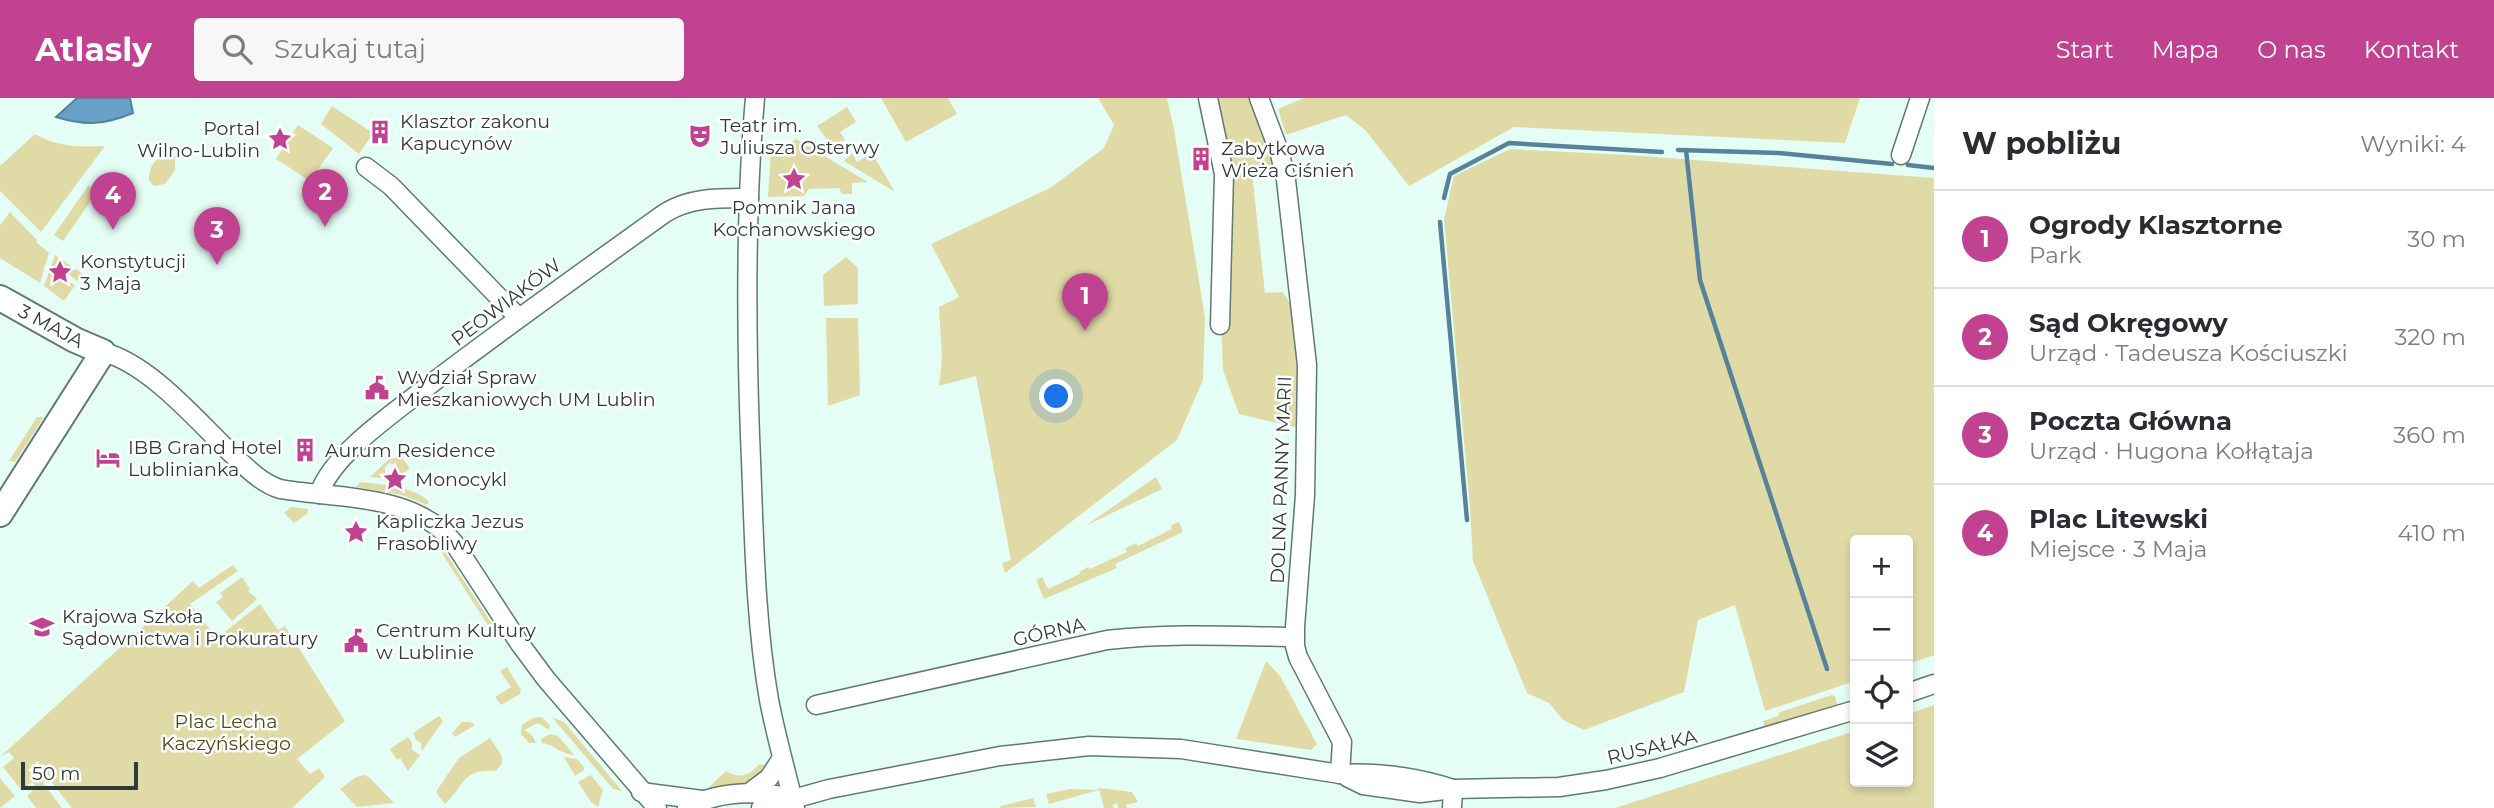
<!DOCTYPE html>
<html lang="pl">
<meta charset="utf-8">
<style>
:root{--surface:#fff;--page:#f7f7f7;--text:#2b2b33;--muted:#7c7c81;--line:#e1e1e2;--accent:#c04290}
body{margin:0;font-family:Montserrat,sans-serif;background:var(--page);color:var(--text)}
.controls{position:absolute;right:21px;bottom:21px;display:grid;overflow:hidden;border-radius:7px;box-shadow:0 4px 10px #0003}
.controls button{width:63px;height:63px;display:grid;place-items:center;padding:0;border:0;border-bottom:2px solid var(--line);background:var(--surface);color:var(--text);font:35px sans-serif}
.scale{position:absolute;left:21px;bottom:18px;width:117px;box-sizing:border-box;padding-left:7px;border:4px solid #2e3b36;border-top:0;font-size:19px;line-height:24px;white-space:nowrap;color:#2e3b36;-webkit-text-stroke:5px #fff;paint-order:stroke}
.you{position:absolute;left:1057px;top:299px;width:24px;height:24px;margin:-18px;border:5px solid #fff;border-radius:50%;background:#1a73e8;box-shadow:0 0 0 10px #1a73e833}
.badge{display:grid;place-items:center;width:46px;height:46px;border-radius:50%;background:var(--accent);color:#fff;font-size:23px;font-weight:700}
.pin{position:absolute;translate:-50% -58px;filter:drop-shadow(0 2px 4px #0008)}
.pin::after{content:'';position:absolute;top:37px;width:24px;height:21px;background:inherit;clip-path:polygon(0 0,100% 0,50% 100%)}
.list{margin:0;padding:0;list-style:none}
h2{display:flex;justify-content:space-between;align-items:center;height:91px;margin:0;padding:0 28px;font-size:30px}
h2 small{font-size:23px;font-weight:400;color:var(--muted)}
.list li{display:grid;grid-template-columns:46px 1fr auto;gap:21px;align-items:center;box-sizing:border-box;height:98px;padding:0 28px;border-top:2px solid var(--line)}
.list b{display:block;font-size:26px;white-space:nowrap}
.list p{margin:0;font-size:23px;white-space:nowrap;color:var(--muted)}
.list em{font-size:23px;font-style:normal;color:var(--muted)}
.icon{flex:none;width:38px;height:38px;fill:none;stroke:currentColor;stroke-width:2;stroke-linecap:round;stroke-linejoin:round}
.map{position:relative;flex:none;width:1934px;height:710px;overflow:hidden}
header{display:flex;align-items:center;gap:42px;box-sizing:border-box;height:98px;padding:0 35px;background:var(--accent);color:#fff}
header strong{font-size:33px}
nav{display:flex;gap:38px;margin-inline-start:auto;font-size:24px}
.search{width:490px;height:63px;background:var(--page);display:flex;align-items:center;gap:18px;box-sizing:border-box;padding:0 24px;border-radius:7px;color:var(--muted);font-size:26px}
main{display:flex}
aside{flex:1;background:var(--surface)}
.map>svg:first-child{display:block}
.green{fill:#e0dba6}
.water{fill:#69a0c8;stroke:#57829c;stroke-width:2}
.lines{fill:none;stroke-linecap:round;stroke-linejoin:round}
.stream{stroke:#57829c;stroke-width:4.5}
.street-casing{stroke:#5e7a71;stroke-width:21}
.secondary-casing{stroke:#5e7a71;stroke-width:28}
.street{stroke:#fff;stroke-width:18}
.secondary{stroke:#fff;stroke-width:24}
.labels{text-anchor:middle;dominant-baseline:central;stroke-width:5;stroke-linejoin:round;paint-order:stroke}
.poi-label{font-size:19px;fill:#2e3b36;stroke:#fff;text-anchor:start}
.street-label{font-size:19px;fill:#2e3b36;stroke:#fff}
.park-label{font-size:19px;fill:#504a19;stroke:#fff}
</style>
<header>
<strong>Atlasly</strong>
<div class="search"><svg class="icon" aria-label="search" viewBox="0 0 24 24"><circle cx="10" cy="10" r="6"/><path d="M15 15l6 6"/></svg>Szukaj tutaj</div>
<nav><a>Start</a><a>Mapa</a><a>O nas</a><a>Kontakt</a></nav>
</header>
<main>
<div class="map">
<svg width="1934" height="710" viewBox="0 0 1934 710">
<rect width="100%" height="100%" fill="#e5fef5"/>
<g class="green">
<polygon points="881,0 948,0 957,16 906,44"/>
<polygon points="1098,0 1167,0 1174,31 1205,219 1203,282 1177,342 1005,475 1002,465 1011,462 976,278 939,288 942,260 939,209 959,199 931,146 1050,90 1104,50 1114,27"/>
<path d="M1212 0H1252L1278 71 1252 75 1265 195 1282 194C1299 210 1287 232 1301 250L1299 330 1239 316 1223 272Z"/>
<polygon points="1304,0 1860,0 1845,45 1514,29 1409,88 1366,33 1346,17 1286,37 1278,11"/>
<polygon points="332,8 373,35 359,56 321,26"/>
<polygon points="847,9 856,24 840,34 845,42 831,47 817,28"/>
<polygon points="298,27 333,50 310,83 276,61"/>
<path d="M35 36C57 49 79 49 105 48L41 134 0 93V68Z"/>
<polygon points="796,41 868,84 852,85 852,96 842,96 839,90 809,91 804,98 768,99 771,52 782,50"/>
<polygon points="1510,51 1628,57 1934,80 1934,557 1908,566 1908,442 1855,442 1855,583 1765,613 1735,507 1698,522 1684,594 1584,632 1563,622 1549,605 1527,595 1473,463 1470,410 1444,121 1454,78"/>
<path d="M168 54 175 59V72L165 86 154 88 149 83C148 70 155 59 168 54Z"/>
<polygon points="852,55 857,64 872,55 895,94 844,63"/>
<polygon points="88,88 97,94 63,143 54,137"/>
<polygon points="10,114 37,142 36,144 49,155 40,185 0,160 0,127"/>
<polygon points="55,157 83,176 77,183 57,167 52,175 75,187 64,203 44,188"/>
<polygon points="846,159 858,170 858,206 824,208 823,177"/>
<polygon points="826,220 858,220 860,297 828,308"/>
<polygon points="37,319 44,319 15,364 9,363"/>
<polygon points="400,356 410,371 400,377 395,374 395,367 389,365 385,369 385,377 380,380 370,379 391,359 394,361"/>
<polygon points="1156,379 1162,391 1085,428"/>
<path d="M360 384C378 386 417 389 429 404L427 407 402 397 356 389Z"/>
<polygon points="291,409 308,411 307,416 294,425 284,415"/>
<polygon points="1179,424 1183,434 1115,466 1117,470 1044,501 1036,482 1042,479 1048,491 1080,476 1079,474 1088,469 1090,471 1127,454 1125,450 1136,445 1138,448 1172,431 1171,427"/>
<polygon points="431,438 444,452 499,537 494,537"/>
<polygon points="233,467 238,473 190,506 217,540 260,506 278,532 285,528 345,623 297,661 310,676 319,670 325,679 292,710 72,710 48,680 43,685 62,710 36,710 27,698 36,689 32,684 21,692 3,669 14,660 9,654 0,659 193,483 199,490"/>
<polygon points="242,479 250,491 248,493 257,501 232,523 216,504 223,499 220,495"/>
<polygon points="1266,563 1280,578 1317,646 1311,652 1236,641"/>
<polygon points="507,569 521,592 520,596 501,607 495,599 511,589 500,573"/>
<polygon points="1832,597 1835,598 1837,607 1765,631 1763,623 1778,618 1780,614"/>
<polygon points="1934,607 1934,710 1615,710 1855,633 1855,684 1908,684 1908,616"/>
<polygon points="439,618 443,623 422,653 421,645 416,642 413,635"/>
<polygon points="541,619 550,627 549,632 538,625 524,632 532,637 536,645 529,645 521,636 522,627 533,620"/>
<polygon points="552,619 564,624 622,693 613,691"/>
<polygon points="462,624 471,624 475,627 455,639 452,635"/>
<path d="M550 636 558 638 574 657C561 656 555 647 542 645L541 641Z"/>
<polygon points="408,639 412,644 412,652 420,657 408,673 400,660 397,662 390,651"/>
<path d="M490 640 502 658V665L496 673C462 670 465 687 445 706L437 696V692L459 660Z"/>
<polygon points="564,659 577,661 584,669 584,672 575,678"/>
<path d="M759 666 767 667C753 688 729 688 706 692L726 673C739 681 750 678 759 666Z"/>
<polygon points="364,677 370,680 394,705 357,709 340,691 356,679"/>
<polygon points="591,677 603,692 598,709 591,704 578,684"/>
<polygon points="0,680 15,698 0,710"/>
<polygon points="1099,690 1132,694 1138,704 1126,707 1127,710 1118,710 1117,705 1113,707 1114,710 1104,710 1099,692 1049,706 1046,696 1070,691 1098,692"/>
<polygon points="1033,700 1036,709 1000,710 1001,708"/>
</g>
<path class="water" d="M77 0H130L133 15C104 27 86 28 56 19Z"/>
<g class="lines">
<g class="stream">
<polyline points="1678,52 1779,55 1892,66"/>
<polyline points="1686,52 1700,182 1827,571"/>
<polyline points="1908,67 1934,70"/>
<polyline points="1444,100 1450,76 1509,45 1662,54"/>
<polyline points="1440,124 1467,422"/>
</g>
<g class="street-casing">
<g id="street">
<path d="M755 0C745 113 746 226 750 338 754 426 754 515 769 602 776 638 786 674 795 710"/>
<polyline points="1208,0 1224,76 1220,227"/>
<polyline points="1259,0 1280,56 1286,82 1307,267 1305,397 1295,529 1295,548 1298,559 1342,644 1340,676"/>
<polyline points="1901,57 1920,0"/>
<polyline points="366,69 391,88 518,219"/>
<path d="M103 254C150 266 197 323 233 357 247 370 261 385 280 391 338 401 415 395 454 445L520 546 546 581 657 710"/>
<path d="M319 396C333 354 401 310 436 282 511 225 588 170 665 115 690 99 720 100 749 100"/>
<polyline points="1908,595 1934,586"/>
<path d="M816 607 1107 542C1170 535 1231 538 1294 539"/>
<polyline points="1347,679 1363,687 1420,695 1453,691 1559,689 1606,682 1660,670 1855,612"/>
<polyline points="641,694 702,702"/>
<polyline points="749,695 769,680 782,660"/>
<path d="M687 710C718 693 755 693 789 699"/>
<path d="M761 710 829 691 1000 658 1089 648 1181 651 1340 676C1379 674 1416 679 1453 691"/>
<polyline points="1452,710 1453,691"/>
</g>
</g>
<g class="secondary-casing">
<polyline id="secondary" points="0,200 75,242 103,254 0,416"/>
</g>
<use href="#street" class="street"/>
<use href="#secondary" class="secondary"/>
</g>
<defs>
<g id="building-bare" transform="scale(1.89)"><path d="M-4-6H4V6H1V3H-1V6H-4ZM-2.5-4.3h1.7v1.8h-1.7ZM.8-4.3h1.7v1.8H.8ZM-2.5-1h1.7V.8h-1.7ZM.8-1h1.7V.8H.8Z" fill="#c04290" stroke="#fff" stroke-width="2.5" paint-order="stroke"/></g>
<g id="theatre-bare" transform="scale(1.89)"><path d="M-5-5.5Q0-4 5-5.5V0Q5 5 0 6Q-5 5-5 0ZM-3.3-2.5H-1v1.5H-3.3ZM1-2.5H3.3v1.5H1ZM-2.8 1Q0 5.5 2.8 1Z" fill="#c04290" stroke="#fff" stroke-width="2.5" paint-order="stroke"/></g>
<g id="sight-bare" transform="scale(1.89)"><path d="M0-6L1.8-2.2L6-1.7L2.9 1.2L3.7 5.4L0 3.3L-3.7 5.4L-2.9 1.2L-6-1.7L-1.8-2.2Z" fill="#c04290" stroke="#fff" stroke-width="2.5" paint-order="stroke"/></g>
<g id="civic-bare" transform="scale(1.89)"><path d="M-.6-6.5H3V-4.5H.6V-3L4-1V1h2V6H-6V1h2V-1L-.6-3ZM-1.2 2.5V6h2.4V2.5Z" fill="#c04290" stroke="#fff" stroke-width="2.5" paint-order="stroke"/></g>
<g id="hotel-bare" transform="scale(1.89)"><path d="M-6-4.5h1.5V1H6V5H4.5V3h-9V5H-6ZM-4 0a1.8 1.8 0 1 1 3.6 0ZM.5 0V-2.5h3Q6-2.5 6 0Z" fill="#c04290" stroke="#fff" stroke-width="2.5" paint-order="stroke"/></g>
<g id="school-bare" transform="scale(1.89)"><path d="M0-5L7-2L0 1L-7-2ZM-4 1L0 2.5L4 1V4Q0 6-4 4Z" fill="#c04290" stroke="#fff" stroke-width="2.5" paint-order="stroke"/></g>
</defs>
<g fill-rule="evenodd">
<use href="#building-bare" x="380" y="34"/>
<use href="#theatre-bare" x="700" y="38"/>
<use href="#sight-bare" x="280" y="41"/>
<use href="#building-bare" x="1201" y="61"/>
<use href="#sight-bare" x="794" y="81"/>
<use href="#sight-bare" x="60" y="174"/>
<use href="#civic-bare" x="377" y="290"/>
<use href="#building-bare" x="305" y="352"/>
<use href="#hotel-bare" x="108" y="360"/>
<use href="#sight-bare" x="395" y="381"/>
<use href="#sight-bare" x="356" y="434"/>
<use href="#school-bare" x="42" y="529"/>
<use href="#civic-bare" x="356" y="543"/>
</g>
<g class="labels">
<g class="poi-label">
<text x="400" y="23">Klasztor zakonu<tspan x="400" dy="22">Kapucynów</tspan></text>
<text x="720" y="27">Teatr im.<tspan x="720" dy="22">Juliusza Osterwy</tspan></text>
<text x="260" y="30" text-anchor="end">Portal<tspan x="260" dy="22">Wilno-Lublin</tspan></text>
<text x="1221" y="50">Zabytkowa<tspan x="1221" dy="22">Wieża Ciśnień</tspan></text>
<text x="794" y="109" text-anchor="middle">Pomnik Jana<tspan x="794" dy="22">Kochanowskiego</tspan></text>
<text x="80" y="163">Konstytucji<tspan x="80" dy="22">3 Maja</tspan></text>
<text x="397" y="279">Wydział Spraw<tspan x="397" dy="22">Mieszkaniowych UM Lublin</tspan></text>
<text x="128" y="349">IBB Grand Hotel<tspan x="128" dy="22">Lublinianka</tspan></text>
<text x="325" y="352">Aurum Residence</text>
<text x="415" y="381">Monocykl</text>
<text x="376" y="423">Kapliczka Jezus<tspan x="376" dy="22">Frasobliwy</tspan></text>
<text x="62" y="518">Krajowa Szkoła<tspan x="62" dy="22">Sądownictwa i Prokuratury</tspan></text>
<text x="376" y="532">Centrum Kultury<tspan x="376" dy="22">w Lublinie</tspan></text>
</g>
<g class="street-label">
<text transform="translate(506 204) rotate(-37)">PEOWIAKÓW</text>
<text transform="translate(51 228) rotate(28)">3 MAJA</text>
<text transform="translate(1281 382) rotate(-88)">DOLNA PANNY MARII</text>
<text transform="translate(1049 534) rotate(-13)">GÓRNA</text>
<text transform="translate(1652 649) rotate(-14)">RUSAŁKA</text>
</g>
<g class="park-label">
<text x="226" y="623">Plac Lecha<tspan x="226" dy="22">Kaczyńskiego</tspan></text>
</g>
</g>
</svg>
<div class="controls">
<button>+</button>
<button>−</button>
<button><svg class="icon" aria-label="locate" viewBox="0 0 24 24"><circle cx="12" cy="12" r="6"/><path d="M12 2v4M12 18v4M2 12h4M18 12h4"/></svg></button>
<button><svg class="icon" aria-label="layers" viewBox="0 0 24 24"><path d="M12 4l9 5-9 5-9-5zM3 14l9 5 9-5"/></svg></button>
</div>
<div class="scale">50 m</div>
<div class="you"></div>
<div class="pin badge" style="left:1085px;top:233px">1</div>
<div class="pin badge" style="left:325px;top:129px">2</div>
<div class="pin badge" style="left:217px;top:167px">3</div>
<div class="pin badge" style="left:113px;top:132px">4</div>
</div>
<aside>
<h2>W pobliżu<small>Wyniki: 4</small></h2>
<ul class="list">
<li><span class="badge">1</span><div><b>Ogrody Klasztorne</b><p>Park</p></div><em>30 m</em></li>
<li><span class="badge">2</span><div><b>Sąd Okręgowy</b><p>Urząd · Tadeusza Kościuszki</p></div><em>320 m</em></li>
<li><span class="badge">3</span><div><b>Poczta Główna</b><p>Urząd · Hugona Kołłątaja</p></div><em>360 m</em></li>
<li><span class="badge">4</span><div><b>Plac Litewski</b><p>Miejsce · 3 Maja</p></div><em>410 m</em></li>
</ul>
</aside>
</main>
